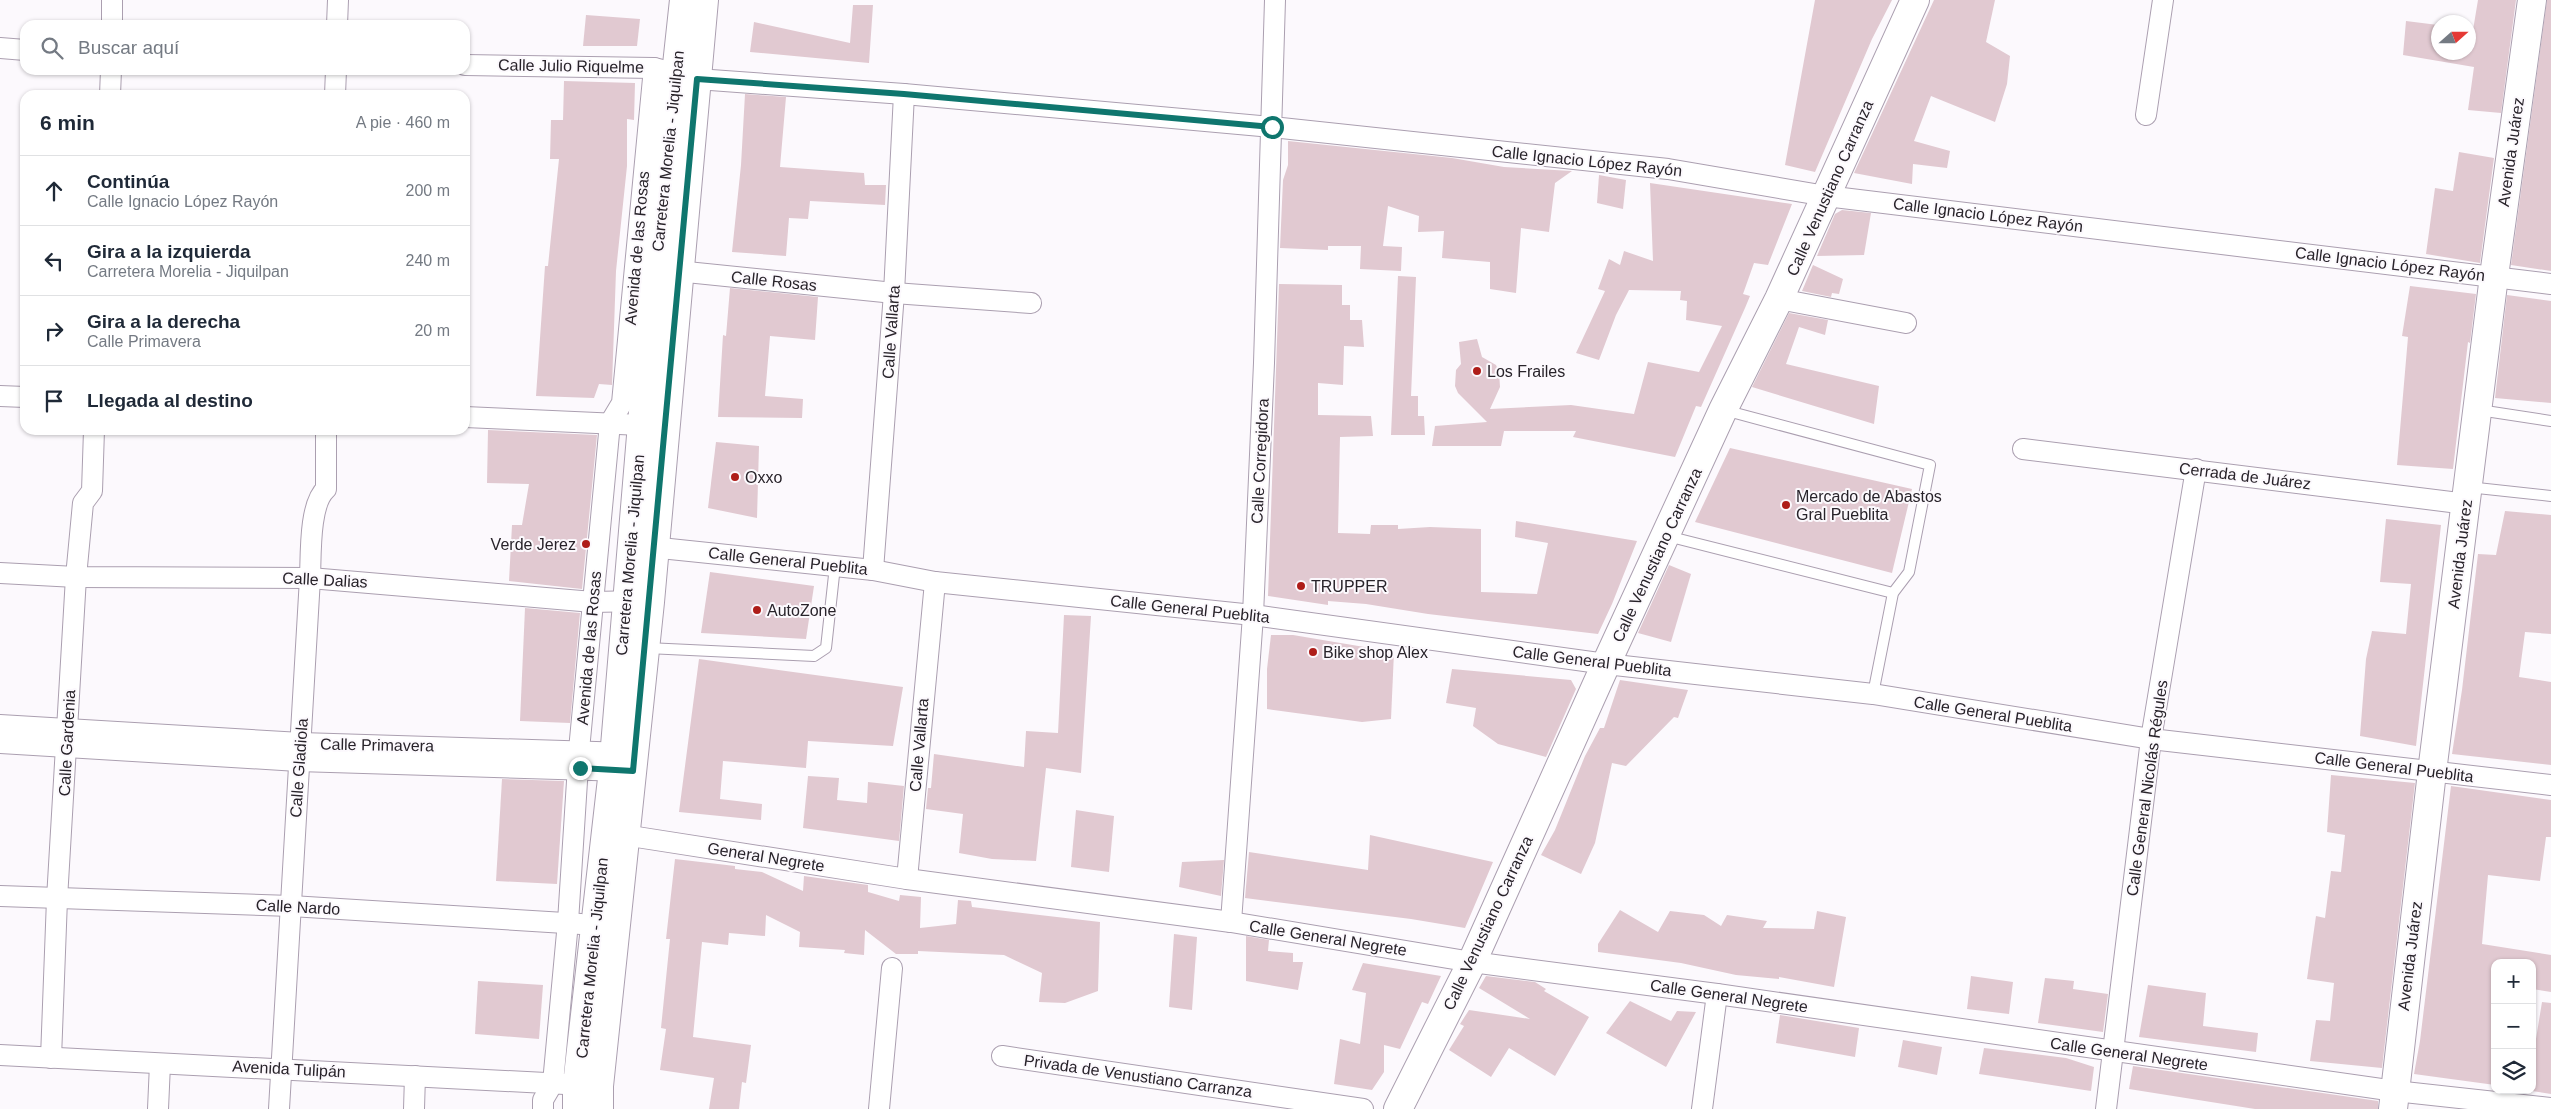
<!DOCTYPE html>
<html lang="es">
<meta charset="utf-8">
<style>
:root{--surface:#fff;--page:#f2f2f3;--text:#1f2937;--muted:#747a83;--line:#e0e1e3}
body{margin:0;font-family:Arial,sans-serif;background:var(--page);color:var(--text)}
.controls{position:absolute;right:15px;bottom:15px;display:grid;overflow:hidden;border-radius:10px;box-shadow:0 1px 4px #0004}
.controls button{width:45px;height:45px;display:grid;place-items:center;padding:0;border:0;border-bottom:1px solid var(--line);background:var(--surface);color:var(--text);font:25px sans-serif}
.compass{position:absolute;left:2431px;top:15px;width:45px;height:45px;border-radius:50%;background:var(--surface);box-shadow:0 1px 4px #0004;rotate:69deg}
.stop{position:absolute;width:15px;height:15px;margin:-11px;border:4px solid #0f766e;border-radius:50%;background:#fff}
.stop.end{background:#0f766e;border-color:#fff;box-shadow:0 1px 5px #0008}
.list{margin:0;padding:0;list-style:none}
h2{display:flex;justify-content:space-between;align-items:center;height:65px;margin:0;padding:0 20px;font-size:21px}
h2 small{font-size:16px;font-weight:400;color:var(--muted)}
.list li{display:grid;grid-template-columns:32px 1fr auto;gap:15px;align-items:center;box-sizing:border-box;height:70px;padding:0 20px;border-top:1px solid var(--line)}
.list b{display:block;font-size:19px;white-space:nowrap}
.list p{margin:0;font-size:16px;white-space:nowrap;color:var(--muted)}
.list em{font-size:16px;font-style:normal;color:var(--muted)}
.icon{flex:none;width:28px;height:28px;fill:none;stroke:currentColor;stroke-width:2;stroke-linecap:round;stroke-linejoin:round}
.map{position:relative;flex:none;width:2551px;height:1109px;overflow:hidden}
.search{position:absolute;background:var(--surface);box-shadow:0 1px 4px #0004;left:20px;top:20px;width:450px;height:55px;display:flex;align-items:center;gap:12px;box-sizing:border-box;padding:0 18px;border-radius:15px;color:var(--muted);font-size:19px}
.panel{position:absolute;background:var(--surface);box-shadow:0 1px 4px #0004;left:20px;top:90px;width:450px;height:345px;border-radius:15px}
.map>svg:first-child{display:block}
.building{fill:#e1c9d1}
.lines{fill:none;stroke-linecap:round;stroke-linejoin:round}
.lane-casing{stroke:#ab9fb0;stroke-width:12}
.street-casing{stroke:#ab9fb0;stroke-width:22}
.secondary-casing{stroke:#ab9fb0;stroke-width:30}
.primary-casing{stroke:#ab9fb0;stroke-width:30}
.lane{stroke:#fff;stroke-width:10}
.street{stroke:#fff;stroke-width:20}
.secondary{stroke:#fff;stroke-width:28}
.primary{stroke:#fff;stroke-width:28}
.route{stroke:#0f766e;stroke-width:6}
.poi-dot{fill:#ae1d19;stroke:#fcf9fd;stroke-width:2}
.labels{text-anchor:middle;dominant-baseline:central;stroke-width:4;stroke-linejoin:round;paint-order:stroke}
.street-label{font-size:16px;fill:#28232a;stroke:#fcf9fd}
.poi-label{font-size:16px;fill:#28232a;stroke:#fcf9fd;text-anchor:start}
</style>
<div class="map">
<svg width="2551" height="1109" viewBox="0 0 2551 1109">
<rect width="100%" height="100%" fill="#fcf9fd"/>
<g class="building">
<polygon points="1815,0 1892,0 1872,39 1815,172 1785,165"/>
<polygon points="1934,0 1995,0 1986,42 2010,56 2007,84 1995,122 1931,96 1914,141 1950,151 1947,168 1913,164 1912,184 1854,173"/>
<polygon points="2478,0 2516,0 2501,113 2468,110 2474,67 2403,55 2406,21 2438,25 2438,52 2468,52 2468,29 2473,30"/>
<polygon points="2547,0 2551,0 2551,271 2511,265"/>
<polygon points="853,5 873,5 869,63 750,52 754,22 850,43"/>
<polygon points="586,15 640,19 637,46 583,46"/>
<polygon points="564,81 635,83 634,120 627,119 627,166 616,271 612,385 599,384 594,398 536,396 545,266 548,266 559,159 550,159 551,120 563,120"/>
<polygon points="745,94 786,97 780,167 864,173 865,185 886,185 885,205 810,201 808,219 789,218 786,256 732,252 741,165"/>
<polygon points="1288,141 1452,158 1504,167 1572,171 1555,183 1549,232 1521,228 1516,293 1490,289 1490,262 1442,258 1444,231 1418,232 1419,216 1388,206 1383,246 1402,247 1401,271 1360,269 1361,246 1328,246 1328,250 1280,248 1283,180 1288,165"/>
<polygon points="2459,152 2494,158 2480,263 2426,254 2435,188 2453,191"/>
<polygon points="1599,175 1626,180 1623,209 1597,203"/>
<polygon points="1650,183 1792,204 1768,265 1754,263 1743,294 1750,296 1745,308 1701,407 1696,406 1675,457 1573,437 1576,431 1504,431 1501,446 1432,446 1435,426 1487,422 1458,393 1455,386 1456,370 1461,364 1459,342 1477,339 1482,357 1496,365 1499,372 1500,387 1490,409 1571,405 1634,414 1648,362 1699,372 1722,326 1686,320 1687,301 1680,300 1681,291 1629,290 1616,315 1599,360 1576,353 1605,291 1598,289 1609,259 1620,265 1624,251 1653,261"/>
<polygon points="1842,210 1871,213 1864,255 1817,256 1835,214"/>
<polygon points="1813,265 1843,279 1839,294 1832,293 1831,297 1802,291"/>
<polygon points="1398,276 1416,277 1411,396 1418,396 1418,416 1424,416 1425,435 1391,435"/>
<polygon points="1279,284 1342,285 1342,305 1350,305 1350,320 1362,320 1364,347 1344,346 1343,385 1318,383 1318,415 1371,416 1373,436 1340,437 1338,533 1370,534 1371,525 1398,525 1398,529 1430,527 1481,529 1481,592 1537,594 1548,543 1515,537 1516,521 1637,541 1612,604 1598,634 1428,614 1366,604 1328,601 1328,605 1268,596"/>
<polygon points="2410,286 2476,294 2470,343 2468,342 2453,469 2397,465 2408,337 2402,336"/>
<polygon points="730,288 818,297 815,340 770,336 765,396 803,399 802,418 718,417 723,335 726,336"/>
<polygon points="2507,295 2551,301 2551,403 2495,398"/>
<polygon points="1789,313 1828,320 1825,335 1799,327 1786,364 1879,386 1874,424 1752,387"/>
<polygon points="488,430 597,435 582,589 509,581 512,525 522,525 529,484 487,483"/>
<polygon points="716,442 759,446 757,518 708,508"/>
<polygon points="1730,448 1912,489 1892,573 1695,522"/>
<polygon points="2505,511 2551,515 2551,634 2525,632 2519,677 2551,682 2551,765 2452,754 2462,690 2478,554 2496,555"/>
<polygon points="2386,519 2441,525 2416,746 2360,736 2366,659 2372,631 2406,634 2411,584 2380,582"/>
<polygon points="1669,565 1691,574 1671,642 1638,633"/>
<polygon points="710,572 814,586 806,639 701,633"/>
<polygon points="525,608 580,613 570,723 520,721"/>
<polygon points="1064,615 1091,616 1081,773 1046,768 1036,861 992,859 959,853 963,814 926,809 928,788 931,788 934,754 1024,767 1026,731 1058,733"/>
<polygon points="1271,635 1293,635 1394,652 1391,719 1362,722 1267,709 1267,669"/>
<polygon points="699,659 903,687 893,746 808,741 806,768 723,761 720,799 762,804 761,820 679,812"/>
<polygon points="1452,669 1571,680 1576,689 1546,757 1498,744 1473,726 1476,708 1446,703"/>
<polygon points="1620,680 1688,690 1678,718 1674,717 1626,766 1612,763 1595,843 1581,874 1541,855 1555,830 1585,756 1600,728 1604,728"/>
<polygon points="2331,775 2415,783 2382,1068 2310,1061 2316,1020 2330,1021 2334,983 2307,979 2316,916 2325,918 2331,871 2341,872 2345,835 2327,832"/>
<polygon points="808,776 839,778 837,800 867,803 868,782 904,786 899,841 803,828"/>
<polygon points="502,779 564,781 557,884 496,881"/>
<polygon points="2451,786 2551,800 2551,837 2546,837 2540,881 2488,875 2482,944 2551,955 2551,992 2532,989 2532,963 2495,963 2495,1085 2414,1074 2420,1041"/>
<polygon points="1076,810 1114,816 1109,872 1071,867"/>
<polygon points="1370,835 1493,862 1465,928 1411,919 1245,898 1249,852 1368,870"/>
<polygon points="675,859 735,866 735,869 762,872 803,891 804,876 868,885 868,892 899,901 900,895 921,897 920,928 956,924 958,900 971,901 972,907 1100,922 1098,991 1065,1003 1039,1002 1042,973 1004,955 918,951 918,954 896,954 865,930 864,955 844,953 845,950 799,947 800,932 766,915 765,936 729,933 728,945 702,942 693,1037 751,1045 746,1083 742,1082 739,1109 709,1109 714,1078 660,1070 666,1029 661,1028 670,939 666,939"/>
<polygon points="1224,860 1221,896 1179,887 1182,862"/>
<polygon points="1620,910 1658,932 1670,911 1704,915 1721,926 1727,915 1767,921 1763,928 1814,929 1817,911 1846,917 1834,987 1779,977 1779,979 1736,975 1681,963 1598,952 1598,944"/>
<polygon points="1174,934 1197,937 1192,1010 1169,1007"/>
<polygon points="1246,936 1269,940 1268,951 1293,953 1293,962 1303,962 1298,990 1246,981"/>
<polygon points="1363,963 1441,976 1428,1004 1422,1002 1400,1049 1384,1045 1384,1072 1372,1090 1334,1084 1340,1039 1360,1044 1366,993 1352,990"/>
<polygon points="1486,976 1535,982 1546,989 1544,991 1589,1017 1555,1076 1509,1048 1491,1077 1449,1050 1464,1026 1460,1024 1469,1010 1530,1019 1479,988"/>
<polygon points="1971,976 2013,982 2009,1014 1967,1009"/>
<polygon points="2045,978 2074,981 2073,989 2108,994 2103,1032 2038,1023"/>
<polygon points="478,981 543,985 539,1039 475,1034"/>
<polygon points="2148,985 2206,993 2203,1026 2258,1033 2256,1052 2139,1037"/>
<polygon points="1630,1001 1671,1021 1677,1011 1696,1012 1666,1067 1606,1033"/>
<polygon points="2542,1002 2551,1003 2551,1094 2532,1091 2532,1044 2535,1045"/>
<polygon points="1780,1015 1859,1028 1855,1057 1776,1043"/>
<polygon points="1903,1040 1942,1047 1937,1075 1898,1067"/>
<polygon points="1984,1048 2066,1058 2094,1067 2091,1091 1979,1074"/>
<polygon points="2133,1066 2378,1101 2378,1109 2255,1109 2129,1089"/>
</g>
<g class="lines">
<g class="lane-casing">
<g id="lane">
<polyline points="1724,410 1930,465 1909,572 1893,593 1873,694"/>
<polyline points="2479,410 2551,421"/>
<polyline points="2468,487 2551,496"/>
<polyline points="1667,536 1893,593"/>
<polyline points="647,648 814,656 826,648 835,566"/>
</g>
</g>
<g class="street-casing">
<g id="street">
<polyline points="112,25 112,0"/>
<polyline points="337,25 338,0"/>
<polyline points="0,48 25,50"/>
<polyline points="465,65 654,68 697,79 904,94 1272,127 1668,169 1826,196 2551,284"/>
<polyline points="110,95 111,70"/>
<polyline points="335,95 336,70"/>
<polyline points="2146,115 2163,0"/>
<polyline points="667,270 894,293 1031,303"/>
<polyline points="1779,299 1906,323"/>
<polyline points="0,396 25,397"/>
<polyline points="465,417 641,425"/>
<polyline points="2023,449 2467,504"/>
<polyline points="641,546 873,570 935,582 1253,615 1606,664 1873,694 2151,739 2551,785"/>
<polyline points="873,570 894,293 904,94"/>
<polyline points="0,573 76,577 310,578 593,602 640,601"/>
<polyline points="0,725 301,743 628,753"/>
<polyline points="0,743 298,761 625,771"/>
<polyline points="624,835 907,879 1231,922 1472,962 1717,994 2395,1091 2551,1108"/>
<polyline points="907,879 935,582"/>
<polyline points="0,896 291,906 581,924"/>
<polyline points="1231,922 1253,615 1264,363 1275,0"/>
<polyline points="0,1055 565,1084"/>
<polyline points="1002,1056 1363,1109"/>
<polyline points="51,1058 57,899 76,577 83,503 92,491 94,430"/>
<polyline points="158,1109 160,1064"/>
<path d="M279 1109 310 578C311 555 309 504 326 489V430"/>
<polyline points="414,1109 415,1076"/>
<polyline points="543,1109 543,1100 553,1083 568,922 579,750 610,423 622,403 654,68"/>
<polyline points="879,1109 892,968"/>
<polyline points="1702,1109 1717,994"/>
<polyline points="2106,1109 2151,739 2196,469"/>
</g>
</g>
<g class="secondary-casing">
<g id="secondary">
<polyline points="1398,1109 1472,962 1606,664 1723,410 1779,299 1915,0"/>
<polyline points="2393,1109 2432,772 2494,276 2532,0"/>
</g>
</g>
<g class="primary-casing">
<g id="primary">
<polyline points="577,1109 577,1085 613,770 655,269 684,0"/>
<polyline points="599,1109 599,1086 650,602 704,0"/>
</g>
</g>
<use href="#lane" class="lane"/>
<use href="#street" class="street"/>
<use href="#secondary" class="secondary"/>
<use href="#primary" class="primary"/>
</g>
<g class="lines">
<polyline class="route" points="580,768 633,771 697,79 904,94 1272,127"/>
</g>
<g class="poi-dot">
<circle cx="1477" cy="371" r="5"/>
<circle cx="735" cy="477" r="5"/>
<circle cx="1786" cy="505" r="5"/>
<circle cx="586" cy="544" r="5"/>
<circle cx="1301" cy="586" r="5"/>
<circle cx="757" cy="610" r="5"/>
<circle cx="1313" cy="652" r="5"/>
</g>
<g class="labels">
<g class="street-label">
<text transform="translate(571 66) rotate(1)">Calle Julio Riquelme</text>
<text transform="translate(668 151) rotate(-84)">Carretera Morelia - Jiquilpan</text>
<text transform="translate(2511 152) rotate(-82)">Avenida Juárez</text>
<text transform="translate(1587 161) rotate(6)">Calle Ignacio López Rayón</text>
<text transform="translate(1830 188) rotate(-66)">Calle Venustiano Carranza</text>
<text transform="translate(1988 215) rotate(7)">Calle Ignacio López Rayón</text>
<text transform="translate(637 248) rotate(-85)">Avenida de las Rosas</text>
<text transform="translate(2390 264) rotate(7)">Calle Ignacio López Rayón</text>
<text transform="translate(774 281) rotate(6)">Calle Rosas</text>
<text transform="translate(891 332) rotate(-86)">Calle Vallarta</text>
<text transform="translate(1260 461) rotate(-87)">Calle Corregidora</text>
<text transform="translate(2245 476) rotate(7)">Cerrada de Juárez</text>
<text transform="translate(2460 554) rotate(-83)">Avenida Juárez</text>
<text transform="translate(630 555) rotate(-85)">Carretera Morelia - Jiquilpan</text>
<text transform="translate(1657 555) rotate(-65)">Calle Venustiano Carranza</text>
<text transform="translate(788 561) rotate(6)">Calle General Pueblita</text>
<text transform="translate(325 580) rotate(3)">Calle Dalias</text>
<text transform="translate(1190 609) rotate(6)">Calle General Pueblita</text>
<text transform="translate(589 648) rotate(-85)">Avenida de las Rosas</text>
<text transform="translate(1592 661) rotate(7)">Calle General Pueblita</text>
<text transform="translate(1993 714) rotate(9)">Calle General Pueblita</text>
<text transform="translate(67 743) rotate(-87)">Calle Gardenia</text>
<text transform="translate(377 745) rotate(1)">Calle Primavera</text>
<text transform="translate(919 745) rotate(-85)">Calle Vallarta</text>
<text transform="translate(2394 767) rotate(7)">Calle General Pueblita</text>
<text transform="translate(299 768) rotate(-86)">Calle Gladiola</text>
<text transform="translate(2147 788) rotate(-82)">Calle General Nicolás Régules</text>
<text transform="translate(766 857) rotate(9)">General Negrete</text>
<text transform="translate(298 907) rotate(3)">Calle Nardo</text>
<text transform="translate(1488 923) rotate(-65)">Calle Venustiano Carranza</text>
<text transform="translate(1328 938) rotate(9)">Calle General Negrete</text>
<text transform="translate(2410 956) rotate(-83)">Avenida Juárez</text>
<text transform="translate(592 958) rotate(-84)">Carretera Morelia - Jiquilpan</text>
<text transform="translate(1729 996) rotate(8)">Calle General Negrete</text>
<text transform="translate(2129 1054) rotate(8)">Calle General Negrete</text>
<text transform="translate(289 1069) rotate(3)">Avenida Tulipán</text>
<text transform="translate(1138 1076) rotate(8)">Privada de Venustiano Carranza</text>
</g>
<g class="poi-label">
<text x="1487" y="371">Los Frailes</text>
<text x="745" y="477">Oxxo</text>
<text x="1796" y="496">Mercado de Abastos<tspan x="1796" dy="18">Gral Pueblita</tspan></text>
<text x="576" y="544" text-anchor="end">Verde Jerez</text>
<text x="1311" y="586">TRUPPER</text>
<text x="767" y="610">AutoZone</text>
<text x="1323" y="652">Bike shop Alex</text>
</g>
</g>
</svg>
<div class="controls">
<button>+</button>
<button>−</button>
<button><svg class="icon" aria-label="layers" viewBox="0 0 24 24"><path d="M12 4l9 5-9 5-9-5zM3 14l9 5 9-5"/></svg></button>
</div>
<svg class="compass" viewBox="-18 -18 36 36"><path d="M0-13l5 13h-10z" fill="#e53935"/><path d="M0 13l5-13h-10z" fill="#747a83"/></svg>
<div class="stop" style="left:1272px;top:127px"></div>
<div class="stop end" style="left:580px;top:768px"></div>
<div class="search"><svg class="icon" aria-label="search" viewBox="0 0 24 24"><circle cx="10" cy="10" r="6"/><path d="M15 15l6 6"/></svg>Buscar aquí</div>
<section class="panel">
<h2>6 min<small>A pie · 460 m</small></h2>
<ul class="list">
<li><svg class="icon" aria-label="ahead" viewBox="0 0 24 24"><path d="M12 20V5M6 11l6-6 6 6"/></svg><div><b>Continúa</b><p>Calle Ignacio López Rayón</p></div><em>200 m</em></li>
<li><svg class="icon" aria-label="left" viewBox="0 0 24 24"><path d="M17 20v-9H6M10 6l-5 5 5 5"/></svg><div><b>Gira a la izquierda</b><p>Carretera Morelia - Jiquilpan</p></div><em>240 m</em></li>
<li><svg class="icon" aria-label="right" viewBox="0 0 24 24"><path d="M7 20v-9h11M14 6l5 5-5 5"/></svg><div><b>Gira a la derecha</b><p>Calle Primavera</p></div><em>20 m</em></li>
<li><svg class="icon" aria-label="arrive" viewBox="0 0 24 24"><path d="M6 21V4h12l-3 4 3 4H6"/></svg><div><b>Llegada al destino</b></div></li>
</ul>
</section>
</div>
